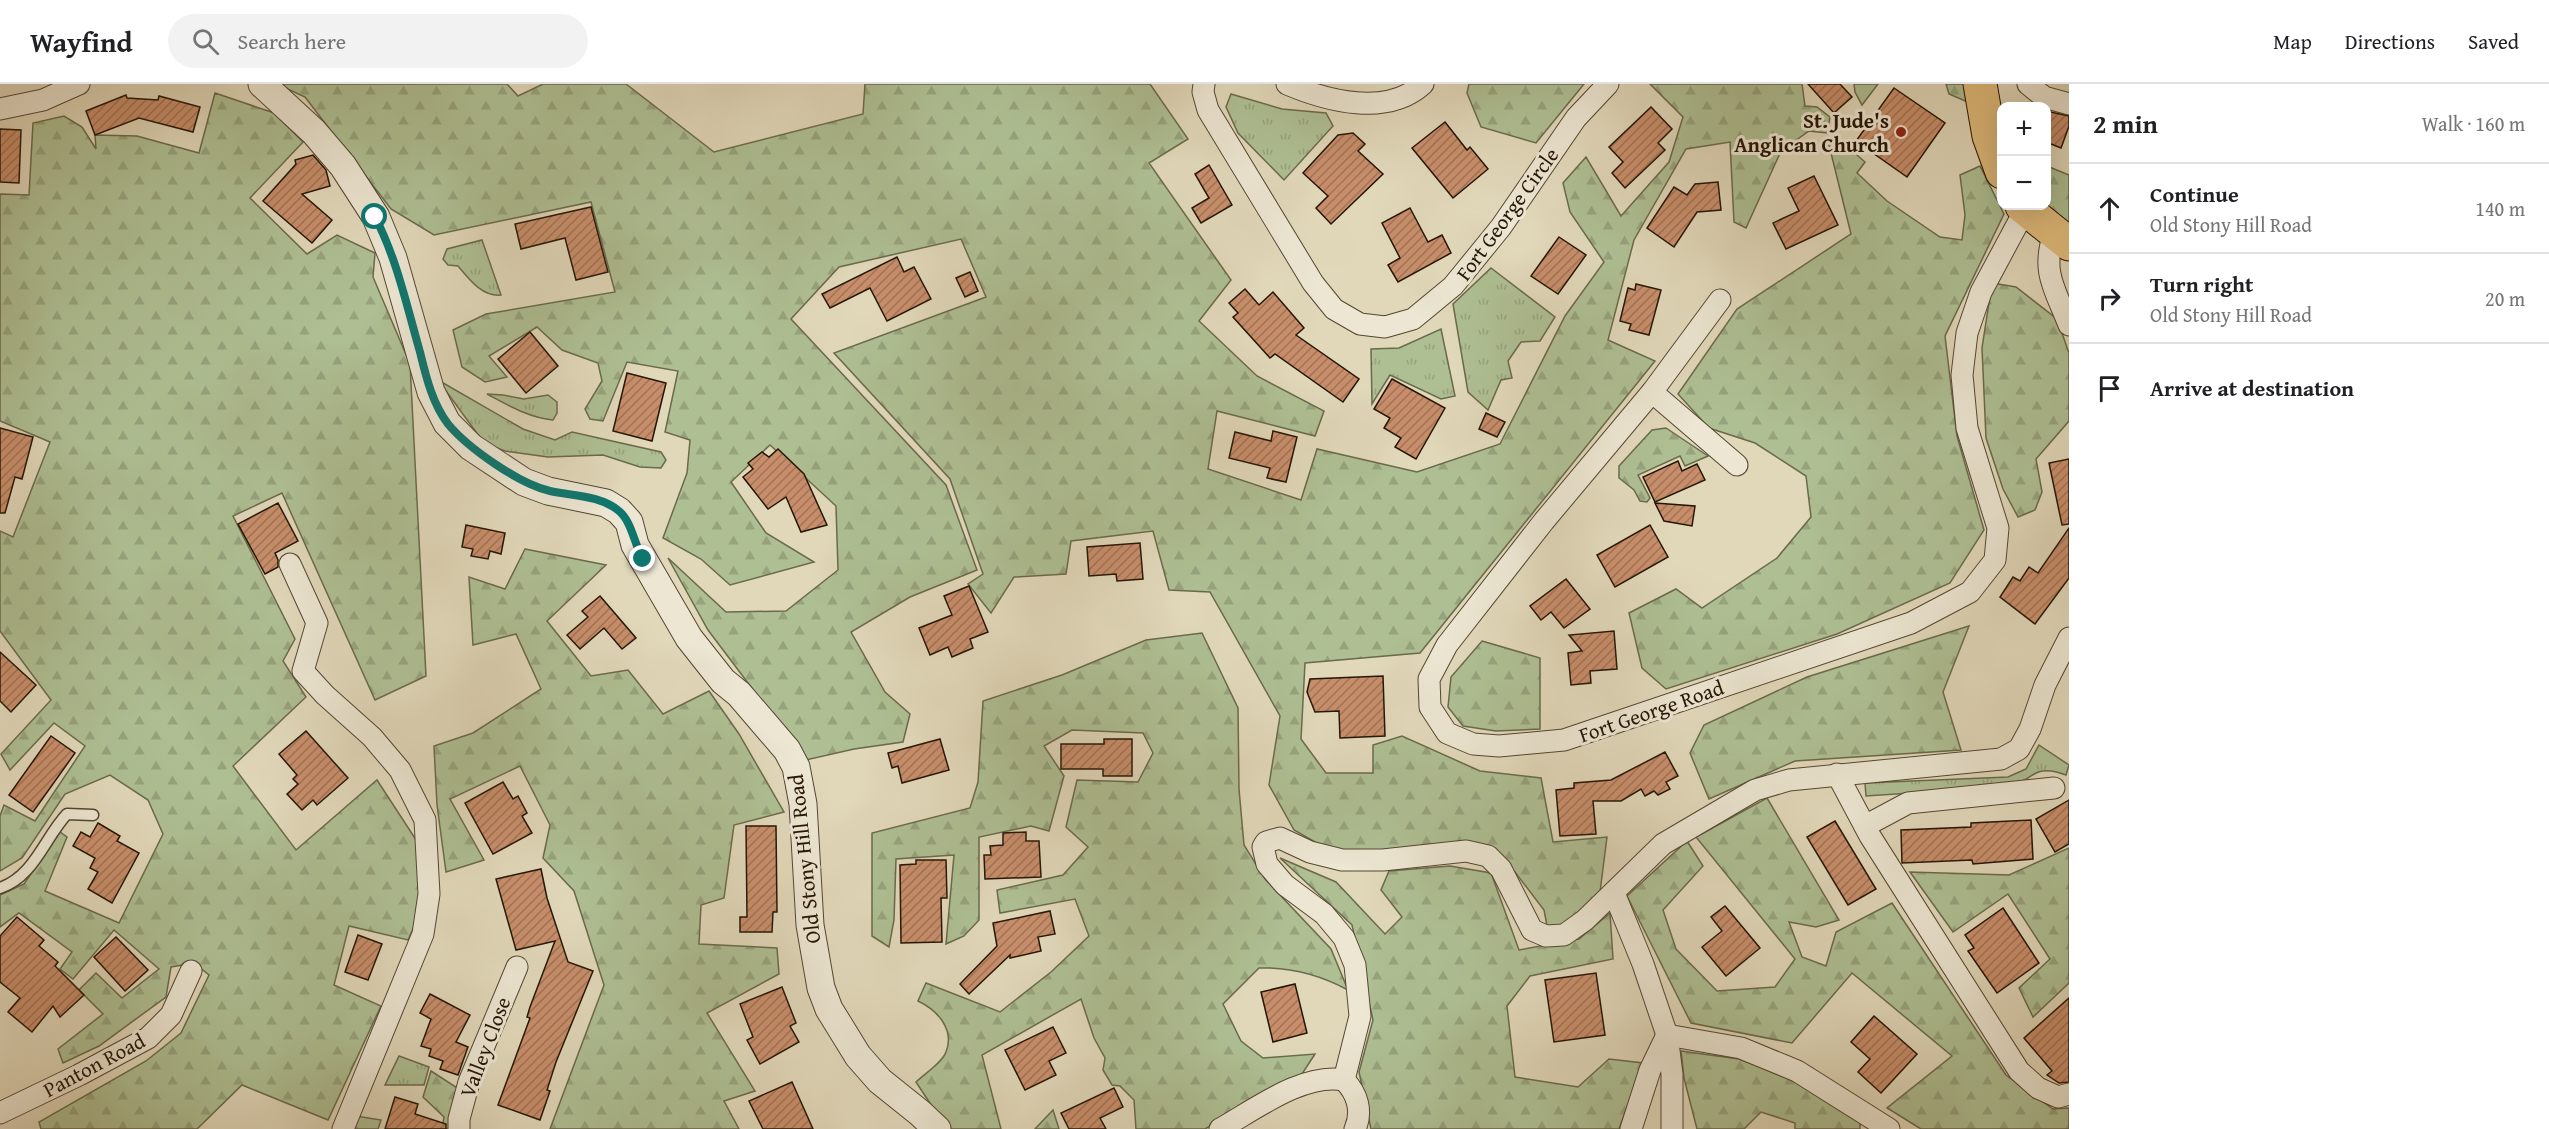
<!DOCTYPE html>
<meta charset="utf-8">
<style>
:root{--surface:#fff;--page:#f2f2f2;--text:#202124;--muted:#757577;--line:#e0e0e0}
body{margin:0;font-family:"Gentium Book Plus",serif;background:var(--page);color:var(--text)}
.controls{position:absolute;right:18px;top:18px;display:grid;overflow:hidden;border-radius:12px;box-shadow:0 6px 24px #0002}
.controls button{width:54px;height:54px;display:grid;place-items:center;padding:0;border:0;border-bottom:2px solid var(--line);background:var(--surface);color:var(--text);font:30px sans-serif}
.stop{position:absolute;width:18px;height:18px;margin:-14px;border:4px solid #0f766e;border-radius:50%;background:#fff}
.stop.end{background:#0f766e;border-color:#fff;box-shadow:0 2px 6px #0008}
.list{margin:0;padding:0;list-style:none}
h2{display:flex;justify-content:space-between;align-items:center;height:78px;margin:0;padding:0 24px;font-size:26px}
h2 small{font-size:20px;font-weight:400;color:var(--muted)}
.list li{display:grid;grid-template-columns:39px 1fr auto;gap:18px;align-items:center;box-sizing:border-box;height:90px;padding:0 24px;border-top:2px solid var(--line)}
.list b{display:block;font-size:22px;white-space:nowrap}
.list p{margin:0;font-size:20px;white-space:nowrap;color:var(--muted)}
.list em{font-size:20px;font-style:normal;color:var(--muted)}
.icon{flex:none;width:33px;height:33px;fill:none;stroke:currentColor;stroke-width:2;stroke-linecap:round;stroke-linejoin:round}
.map{position:relative;flex:none;width:2069px;height:1045px;overflow:hidden}
header{display:flex;align-items:center;gap:36px;box-sizing:border-box;height:84px;padding:0 30px;background:var(--surface);border-bottom:2px solid var(--line)}
header strong{font-size:28px}
nav{display:flex;gap:33px;margin-inline-start:auto;font-size:21px}
.search{width:420px;height:54px;background:var(--page);display:flex;align-items:center;gap:15px;box-sizing:border-box;padding:0 21px;border-radius:33px;color:var(--muted);font-size:22px}
main{display:flex}
aside{flex:1;background:var(--surface)}
.map>svg:first-child{display:block}
.grass{fill:url(#grass-tufts);stroke:#6a6a4c;stroke-width:1.5}
.forest{fill:url(#forest-firs);stroke:#6a6a4c;stroke-width:1.5}
.building{fill:url(#building-hatch);stroke:#251505;stroke-width:1.5}
.lines{fill:none;stroke-linecap:round;stroke-linejoin:round}
.service-casing{stroke:#544632;stroke-width:13}
.minor-casing{stroke:#544632;stroke-width:23}
.tertiary-casing{stroke:#544632;stroke-width:29}
.primary-casing{stroke:#251505;stroke-width:35}
.service{stroke:#ece6d2;stroke-width:10}
.minor{stroke:#ece6d2;stroke-width:21}
.tertiary{stroke:#ece6d2;stroke-width:27}
.primary{stroke:#e0bc7d;stroke-width:33}
.route{stroke:#0f766e;stroke-width:8}
.poi-dot{fill:#8f2418;stroke:#ece6d2;stroke-width:2}
.labels{text-anchor:middle;dominant-baseline:central;stroke-width:6;stroke-linejoin:round;paint-order:stroke}
.poi-label{font-size:21px;font-weight:bold;fill:#251505;stroke:#ece6d2;text-anchor:end}
.street-label{font-size:21px;fill:#251505;stroke:#ece6d2}
</style>
<header>
<strong>Wayfind</strong>
<div class="search"><svg class="icon" aria-label="search" viewBox="0 0 24 24"><circle cx="10" cy="10" r="6"/><path d="M15 15l6 6"/></svg>Search here</div>
<nav><a>Map</a><a>Directions</a><a>Saved</a></nav>
</header>
<main>
<div class="map">
<svg width="2069" height="1045" viewBox="0 0 2069 1045">
<defs>
<pattern id="grass-tufts" width="24" height="20" patternUnits="userSpaceOnUse" patternTransform="scale(1.5)"><rect width="24" height="20" fill="#aebf93"/><path d="M3 7l-1-3M5 7V3M7 7l1-3M15 17l-1-3M17 17v-4M19 17l1-3" fill="none" stroke="#96a37d"/></pattern>
<pattern id="forest-firs" width="22" height="20" patternUnits="userSpaceOnUse" patternTransform="scale(1.5)"><rect width="22" height="20" fill="#aebf93"/><path d="M5 1l3.5 6h-7zM16 11l3.5 6h-7z" fill="#96a37d"/></pattern>
<pattern id="building-hatch" width="6" height="6" patternUnits="userSpaceOnUse" patternTransform="scale(1.5)"><rect width="6" height="6" fill="#c88e6b"/><path d="M-1 1l2-2M0 6l6-6M5 7l2-2" fill="none" stroke="#a27356"/></pattern>
</defs>
<rect width="100%" height="100%" fill="#e1d8ba"/>
<filter id="stains"><feTurbulence type="fractalNoise" baseFrequency=".00333" numOctaves="4"/><feColorMatrix values="0 0 0 0 .2 0 0 0 0 .09 0 0 0 0 .02 0 0 0 .5 -.17"/></filter>
<radialGradient id="worn" r=".72"><stop offset=".6" stop-color="#630" stop-opacity="0"/><stop offset="1" stop-color="#630" stop-opacity=".3"/></radialGradient>
<g class="grass">
<polygon points="1854,0 1878,0 1862,21 1855,8"/>
<polygon points="1231,10 1282,25 1326,29 1333,42 1284,96 1238,49 1226,23"/>
<path d="M482 156 501 211C482 213 469 195 458 182L448 181 443 175 447 165Z"/>
<polygon points="1491,184 1555,233 1540,257 1521,258 1508,277 1512,294 1501,296 1488,326 1468,308 1453,220"/>
<polygon points="1441,245 1455,312 1441,315 1390,291 1372,320 1371,265 1399,264"/>
<polygon points="438,296 523,345 555,356 572,348 661,368 666,376 661,384 640,383 603,371 548,373 505,367 484,359"/>
<path d="M487 310 503 311 524 315 548 311 557 318V329L553 336C529 334 508 321 487 310Z"/>
<path d="M2039 661 2069 681 2066 691C2043 682 2036 687 2017 702L1866 712 1865 699 2008 693 2026 685Z"/>
<polygon points="399,972 429,983 424,1001 385,1001"/>
</g>
<g class="forest">
<polygon points="277,0 507,0 518,12 543,0 626,0 714,68 863,30 865,0 1150,0 1188,55 1149,79 1231,196 1199,237 1257,292 1324,327 1315,352 1217,327 1208,385 1301,416 1317,365 1417,388 1500,360 1565,232 1604,178 1570,128 1563,99 1586,73 1621,132 1669,78 1683,33 1650,0 1802,0 1805,22 1817,23 1830,33 1827,49 1809,47 1781,67 1746,144 1734,138 1730,58 1686,65 1634,156 1608,256 1655,277 1420,569 1305,579 1301,655 1326,689 1373,689 1373,661 1402,652 1480,687 1541,694 1553,758 1607,753 1600,808 1568,840 1548,847 1544,826 1515,788 1490,766 1365,771 1329,766 1294,746 1269,701 1280,632 1210,508 1169,506 1153,447 1071,457 1066,490 1014,493 991,529 968,500 983,490 950,395 834,269 986,213 961,155 839,183 791,235 946,401 977,486 910,513 851,548 885,608 910,630 903,658 854,665 806,676 708,546 668,474 726,528 786,527 838,486 836,422 770,361 731,398 766,449 814,478 730,501 701,475 663,454 687,389 690,356 665,348 678,287 627,278 603,337 590,335 585,325 602,297 598,279 562,266 537,243 489,272 507,293 485,298 462,283 453,246 486,230 615,208 591,118 434,151 391,125 305,13"/>
<polygon points="1469,0 1584,0 1536,59 1481,43 1467,9"/>
<polygon points="1946,0 1967,0 1970,19 1949,10"/>
<polygon points="215,9 274,29 303,58 250,114 307,170 337,151 375,169 373,193 410,280 426,592 375,616 282,409 233,432 295,555 283,577 306,613 233,682 296,766 377,696 422,765 422,825 408,856 349,842 334,901 381,922 328,1036 242,1001 197,1045 41,1045 39,1038 146,977 181,949 209,891 194,879 171,883 166,913 99,962 63,979 58,965 103,930 79,906 96,889 122,914 159,885 114,846 73,895 60,885 72,868 19,829 0,843 0,811 24,800 60,748 67,753 45,807 119,839 163,750 148,716 110,691 65,710 22,774 0,787 0,732 4,721 35,737 85,662 54,639 10,686 1,670 51,616 0,547 0,447 13,453 50,358 0,337 0,110 29,111 33,39 64,32 82,43 96,65 95,51 137,52 199,69"/>
<polygon points="1841,57 1865,78 1857,89 1887,117 1940,153 1962,156 1965,131 1960,91 1980,82 2004,130 1945,252 1957,352 1984,446 1950,499 1837,550 1666,605 1642,584 1629,529 1676,505 1702,524 1777,474 1811,433 1806,392 1755,359 1709,344 1678,310 1737,225 1851,150 1829,61"/>
<polygon points="2047,82 2069,91 2069,146 2046,122"/>
<polygon points="1992,199 2016,203 2057,235 2069,269 2069,337 2036,375 2042,408 2035,426 2018,433 2003,405 1986,354 1982,264"/>
<polygon points="1666,344 1708,372 1685,382 1680,372 1638,391 1650,414 1647,418 1640,417 1634,406 1619,394 1619,382 1652,346"/>
<polygon points="525,465 606,481 547,537 591,592 628,586 663,630 709,607 739,650 784,728 734,741 724,814 701,821 699,860 777,864 779,890 707,929 755,1007 724,1017 739,1045 550,1045 604,901 574,807 543,774 550,741 520,682 450,715 484,776 446,788 437,721 434,662 473,649 541,605 516,550 473,561 469,493 505,505"/>
<polygon points="1969,542 1943,608 1961,666 1795,677 1709,715 1690,669 1704,641 1807,593"/>
<path d="M1202 549 1238 624 1239 705 1244 761 1265 795 1331 865 1348 906C1320 891 1290 883 1259 884L1223 920 1241 957 1263 974 1315 970 1302 990 1205 1045H1136L1134 1016 1120 1002 1112 1001 1103 986 1105 974 1094 954 1081 915 982 971 1001 1045H947L916 998C924 990 942 979 946 968 955 945 937 926 918 917L926 899 1000 928 1051 888 1089 852 1075 815 1000 829 997 806 1063 791 1088 763 1066 743 1077 696 1138 698 1153 669 1143 649 1072 646 1044 662 1064 692 1049 747 1031 742 979 753V836L964 852 946 860 954 771 896 775 894 836 889 863 872 852V749L970 724 978 698 983 617 1062 591 1146 556Z"/>
<polygon points="1482,557 1540,574 1540,645 1496,647 1463,642 1448,623 1451,593"/>
<polygon points="1767,714 1839,836 1816,843 1789,838 1802,873 1826,882 1836,848 1892,819 2006,991 2053,1025 2069,1024 2069,1045 1921,1045 1887,1024 1952,972 1852,889 1792,959 1691,939 1627,812 1687,757 1703,782 1663,826 1676,865 1717,907 1775,903 1795,875 1696,753"/>
<polygon points="2069,764 2069,899 2033,933 2019,904 2050,875 2008,810 1953,848 1910,788 2009,791"/>
<polygon points="1280,774 1336,798 1385,850 1402,833 1381,806 1389,787 1450,782 1491,789 1519,866 1579,855 1610,829 1613,875 1530,892 1507,922 1515,993 1578,1003 1609,975 1643,979 1619,1045 1371,1045 1359,988 1373,936 1352,841"/>
<polygon points="1681,967 1739,975 1795,996 1860,1038 1860,1045 1795,1045 1795,1039 1761,1028 1744,1045 1697,1045 1684,994"/>
<polygon points="431,987 459,1005 451,1045 442,1045 444,1033 423,1013"/>
<polygon points="1053,1026 1059,1045 1035,1045"/>
<polygon points="356,1032 381,1036 378,1045 352,1045"/>
</g>
<g class="building">
<polygon points="1808,0 1840,0 1852,13 1834,29"/>
<polygon points="1894,4 1945,39 1907,93 1856,57"/>
<polygon points="126,11 127,14 158,16 159,12 200,23 193,48 139,34 95,51 86,27"/>
<polygon points="1651,23 1672,45 1658,59 1665,66 1625,104 1612,89 1623,78 1609,63"/>
<polygon points="2046,27 2069,32 2069,42 2061,64 2046,58"/>
<polygon points="1445,38 1467,66 1470,63 1488,85 1453,114 1412,64"/>
<polygon points="0,45 21,46 19,99 0,98"/>
<polygon points="1353,49 1365,60 1358,67 1383,90 1331,140 1316,124 1328,112 1303,89 1338,51"/>
<polygon points="313,71 326,86 330,102 302,110 332,136 312,159 263,117 296,80 295,76"/>
<polygon points="1209,81 1232,121 1201,139 1192,124 1209,114 1195,90"/>
<polygon points="1814,92 1838,141 1786,165 1773,139 1799,127 1788,104"/>
<polygon points="1718,98 1721,126 1697,128 1674,163 1647,144 1674,103 1687,111 1695,100"/>
<polygon points="591,123 608,188 576,196 565,154 521,165 515,140"/>
<polygon points="1410,124 1428,158 1442,151 1451,169 1398,198 1388,181 1400,174 1382,139"/>
<polygon points="1559,153 1586,171 1558,210 1531,192"/>
<polygon points="897,173 904,188 914,183 931,215 887,237 870,204 830,224 822,210"/>
<polygon points="970,188 978,207 965,213 956,194"/>
<polygon points="1636,200 1661,206 1649,251 1629,246 1631,240 1620,237 1628,204 1635,206"/>
<polygon points="1245,205 1259,221 1273,208 1304,244 1296,251 1359,295 1343,318 1275,270 1270,274 1233,233 1238,229 1229,219"/>
<polygon points="530,248 558,282 526,309 498,275"/>
<polygon points="627,289 666,299 652,357 613,347"/>
<polygon points="1392,295 1445,324 1416,375 1395,363 1401,354 1384,344 1390,334 1374,325"/>
<polygon points="1486,329 1505,338 1497,353 1479,345"/>
<polygon points="0,344 33,353 22,395 15,393 5,429 0,429"/>
<polygon points="1273,347 1297,353 1286,398 1267,394 1270,384 1229,374 1235,348 1271,357"/>
<polygon points="778,365 804,390 827,441 801,448 786,413 768,425 743,393 753,385 748,379 762,368 769,373"/>
<polygon points="2069,375 2069,440 2062,441 2049,379"/>
<polygon points="1678,377 1682,387 1697,380 1705,396 1655,418 1643,393"/>
<polygon points="278,419 298,457 275,469 278,476 278,483 265,490 238,440"/>
<polygon points="1655,419 1695,422 1692,442 1664,437"/>
<polygon points="466,441 505,449 501,470 490,467 488,475 471,472 473,465 462,463"/>
<polygon points="1650,441 1668,473 1615,503 1597,471"/>
<polygon points="2069,444 2069,494 2035,540 2000,513 2013,493 2020,497 2029,483 2038,489"/>
<polygon points="1140,459 1143,495 1117,497 1116,490 1089,492 1087,463"/>
<polygon points="1566,495 1590,525 1564,544 1551,528 1541,536 1530,522"/>
<polygon points="969,502 988,548 970,555 973,564 952,573 948,563 930,571 919,544 952,531 944,512"/>
<polygon points="600,512 636,554 622,565 604,544 580,565 567,551 588,533 582,527"/>
<polygon points="1614,547 1617,585 1590,587 1591,599 1571,601 1568,569 1582,567 1569,551"/>
<polygon points="0,568 36,601 11,628 0,617"/>
<polygon points="1383,592 1385,652 1340,654 1339,627 1315,628 1307,608 1310,595"/>
<polygon points="306,647 348,694 317,721 313,716 302,726 287,710 298,700 293,695 297,691 279,670"/>
<polygon points="51,652 75,669 33,728 9,711"/>
<polygon points="940,655 949,686 902,699 898,682 892,684 888,669"/>
<polygon points="1104,655 1132,655 1132,692 1103,692 1103,685 1061,685 1061,660 1104,660"/>
<polygon points="1665,668 1678,692 1666,698 1670,705 1658,711 1654,707 1645,712 1641,705 1621,717 1593,717 1596,750 1560,752 1556,706 1574,704 1574,699 1611,696"/>
<polygon points="503,698 513,715 518,712 527,729 522,732 532,749 493,770 465,719"/>
<polygon points="2069,716 2069,760 2055,768 2036,735"/>
<polygon points="2031,736 2033,775 1973,780 1972,776 1902,779 1901,746 1971,743 1971,739"/>
<polygon points="1835,737 1876,805 1848,821 1807,753"/>
<polygon points="98,739 120,752 117,757 139,769 112,819 88,805 98,788 90,784 95,774 73,762 81,748 90,753"/>
<polygon points="746,742 776,742 777,828 773,828 772,848 740,848 740,833 747,833"/>
<polygon points="1026,748 1026,757 1039,757 1041,793 985,795 984,771 991,771 990,762 1003,761 1003,749"/>
<polygon points="916,776 946,776 947,814 941,814 942,858 901,859 900,781 916,780"/>
<polygon points="541,785 547,814 568,878 593,887 556,978 547,1006 550,1007 540,1036 498,1021 530,934 527,933 530,923 555,857 516,866 496,795"/>
<polygon points="1725,822 1760,864 1726,892 1702,863 1722,847 1711,833"/>
<polygon points="2003,824 2039,879 1997,909 1968,867 1974,864 1965,851"/>
<polygon points="1050,827 1055,850 1038,853 1041,867 1010,874 1010,871 969,910 960,900 997,862 993,839"/>
<polygon points="17,833 44,856 39,862 58,878 55,882 84,911 60,933 53,922 32,948 8,928 20,914 0,898 0,852"/>
<polygon points="358,851 382,860 368,896 345,888"/>
<polygon points="116,853 148,886 125,907 94,873"/>
<polygon points="1596,889 1605,951 1554,958 1545,896"/>
<polygon points="1295,900 1307,949 1273,958 1261,908"/>
<polygon points="782,903 796,939 790,942 799,958 760,980 747,956 753,953 740,920"/>
<polygon points="430,910 470,931 456,958 468,963 458,991 440,985 443,977 429,972 431,965 421,962 431,935 420,929"/>
<polygon points="2069,914 2069,998 2059,999 2047,991 2052,987 2024,954"/>
<polygon points="1874,932 1917,970 1881,1009 1858,988 1870,975 1851,958"/>
<polygon points="1053,943 1066,969 1049,977 1056,991 1025,1006 1005,966"/>
<polygon points="792,998 813,1045 763,1045 749,1017"/>
<polygon points="1114,1004 1123,1023 1100,1034 1106,1045 1069,1045 1061,1029"/>
<polygon points="395,1013 418,1020 415,1030 446,1040 446,1045 385,1045"/>
</g>
<g class="lines">
<g class="service-casing">
<path id="service" d="M0 804C34 793 45 753 67 730L93 731"/>
</g>
<g class="minor-casing">
<g id="minor">
<polyline points="1204,0 1203,8 1208,26 1313,199 1334,225 1360,240 1385,243 1413,235 1453,202 1501,143 1576,34 1608,0"/>
<path d="M1287 0C1327 17 1387 33 1423 0"/>
<polyline points="2028,0 2044,13 2069,20"/>
<polyline points="0,25 43,16 79,0"/>
<path d="M2054 150C2041 188 2055 205 2069 241"/>
<polyline points="1720,216 1652,308 1544,437 1447,561 1429,595 1430,623 1447,649 1473,660 1499,662 1564,656 1911,539 1970,508 1995,476 1998,444 1967,344 1962,291 1967,249 1981,208 2025,126"/>
<polyline points="1652,308 1737,381"/>
<polyline points="290,480 317,539 303,587 325,611 372,653 400,686 425,736 429,810 423,850 343,1045"/>
<polyline points="1837,690 1870,752 2019,987 2038,1004 2058,1013 2069,1010"/>
<polyline points="1865,742 1908,719 2054,704"/>
<polyline points="1614,809 1643,880 1667,951 1672,990 1672,1045"/>
<polyline points="1667,951 1741,964 1797,987 1889,1045"/>
<path d="M1344 996C1357 1009 1363 1027 1355 1045"/>
<polyline points="0,1029 79,991 148,954 171,931 191,887"/>
<polyline points="459,1045 459,1035 469,998 517,883"/>
<path d="M1220 1045C1254 1026 1304 988 1344 996L1360 932 1355 881 1344 854 1324 830 1285 801 1267 780 1263 763 1266 758 1280 754 1310 768 1342 776H1383L1466 767 1488 772 1501 785 1532 846 1546 852 1564 851 1585 836 1663 760 1755 706 1789 696 2001 675 2019 665 2030 645 2045 601 2069 554"/>
<polyline points="1631,1045 1650,986 1667,951"/>
</g>
</g>
<g class="tertiary-casing">
<polyline id="tertiary" points="262,0 314,48 343,82 376,133 393,174 431,308 447,339 471,363 524,398 548,407 606,419 619,427 629,438 635,461 689,554 723,597 739,610 787,666 796,683 803,720 810,841 821,904 829,925 858,972 880,997 920,1029 937,1045"/>
</g>
<g class="primary-casing">
<g id="primary">
<polyline points="1980,0 1989,52 2002,88"/>
<polyline points="2022,122 2069,160"/>
</g>
</g>
<use href="#service" class="service"/>
<use href="#minor" class="minor"/>
<use href="#tertiary" class="tertiary"/>
<use href="#primary" class="primary"/>
</g>
<g class="lines">
<path class="route" d="M375 133C397 175 407 223 420 268 426 292 432 319 448 340 468 364 519 400 550 407 572 412 600 411 619 427 632 438 634 460 643 475"/>
</g>
<circle class="poi-dot" cx="1901" cy="48" r="6"/>
<g class="labels">
<g class="poi-label">
<text x="1889" y="36">St. Jude's<tspan x="1889" dy="24">Anglican Church</tspan></text>
</g>
<g class="street-label">
<text transform="translate(1507 130) rotate(-54)">Fort George Circle</text>
<text transform="translate(1651 627) rotate(-19)">Fort George Road</text>
<text transform="translate(804 775) rotate(-96)">Old Stony Hill Road</text>
<text transform="translate(485 963) rotate(-69)">Valley Close</text>
<text transform="translate(94 981) rotate(-28)">Panton Road</text>
</g>
</g>
<rect width="100%" height="100%" filter="url(#stains)"/>
<rect width="100%" height="100%" fill="url(#worn)"/>
</svg>
<div class="controls">
<button>+</button>
<button>−</button>
</div>
<div class="stop" style="left:375px;top:133px"></div>
<div class="stop end" style="left:643px;top:475px"></div>
</div>
<aside>
<h2>2 min<small>Walk · 160 m</small></h2>
<ul class="list">
<li><svg class="icon" aria-label="ahead" viewBox="0 0 24 24"><path d="M12 20V5M6 11l6-6 6 6"/></svg><div><b>Continue</b><p>Old Stony Hill Road</p></div><em>140 m</em></li>
<li><svg class="icon" aria-label="right" viewBox="0 0 24 24"><path d="M7 20v-9h11M14 6l5 5-5 5"/></svg><div><b>Turn right</b><p>Old Stony Hill Road</p></div><em>20 m</em></li>
<li><svg class="icon" aria-label="arrive" viewBox="0 0 24 24"><path d="M6 21V4h12l-3 4 3 4H6"/></svg><div><b>Arrive at destination</b></div></li>
</ul>
</aside>
</main>
